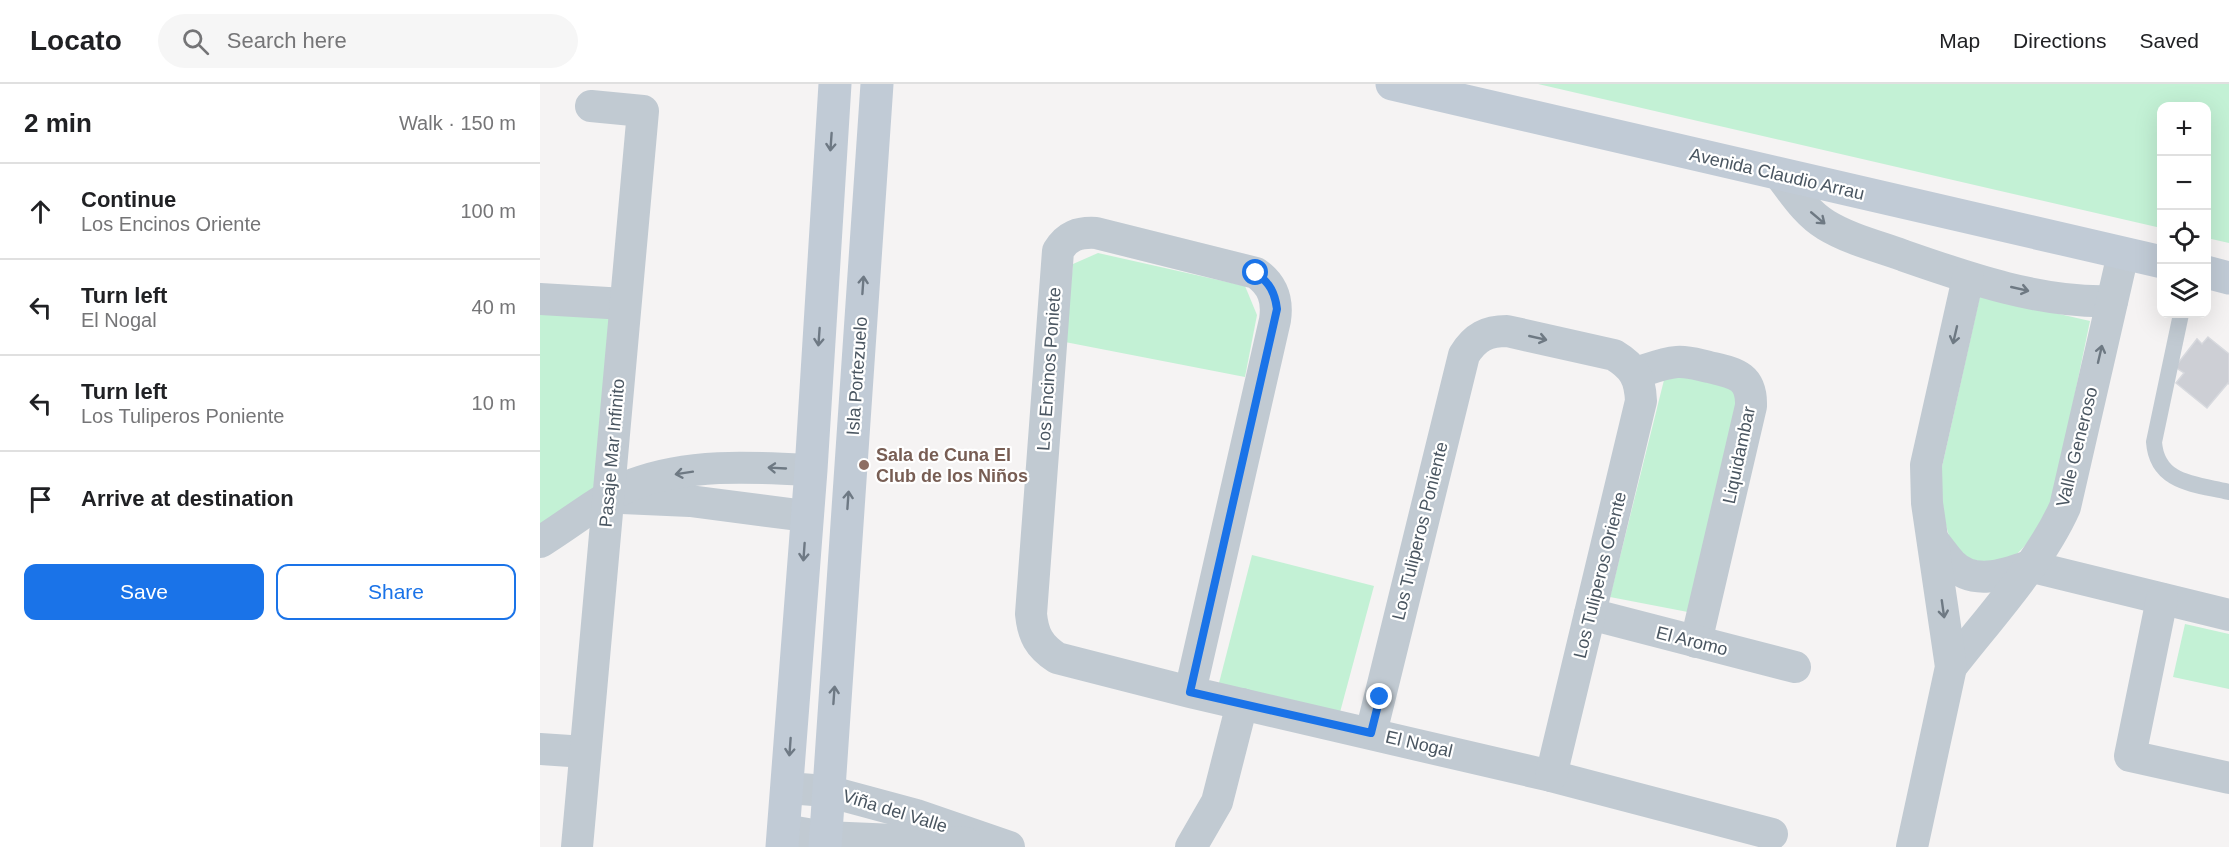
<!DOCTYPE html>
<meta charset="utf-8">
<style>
:root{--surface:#fff;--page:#f6f6f6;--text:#202124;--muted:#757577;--line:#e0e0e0;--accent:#1a73e8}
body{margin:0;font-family:Arial,sans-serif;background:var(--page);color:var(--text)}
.controls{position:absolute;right:18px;top:18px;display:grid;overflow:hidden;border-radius:12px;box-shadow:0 6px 24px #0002}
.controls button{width:54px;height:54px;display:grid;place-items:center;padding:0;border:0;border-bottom:2px solid var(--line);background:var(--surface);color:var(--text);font:30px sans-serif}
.stop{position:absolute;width:18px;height:18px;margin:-14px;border:4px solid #1a73e8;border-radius:50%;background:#fff}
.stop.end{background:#1a73e8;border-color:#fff;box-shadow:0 2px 6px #0008}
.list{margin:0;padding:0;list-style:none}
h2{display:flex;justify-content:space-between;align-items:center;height:78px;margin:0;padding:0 24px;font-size:26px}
h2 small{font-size:20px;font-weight:400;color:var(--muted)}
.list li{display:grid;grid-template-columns:39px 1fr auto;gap:18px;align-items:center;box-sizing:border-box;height:96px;padding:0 24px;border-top:2px solid var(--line)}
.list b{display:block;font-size:22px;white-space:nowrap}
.list p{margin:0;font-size:20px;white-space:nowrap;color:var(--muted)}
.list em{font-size:20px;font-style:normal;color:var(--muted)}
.actions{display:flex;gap:12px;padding:18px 24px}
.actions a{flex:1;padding:14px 0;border:2px solid var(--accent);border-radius:12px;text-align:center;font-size:21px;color:var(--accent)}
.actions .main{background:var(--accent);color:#fff}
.icon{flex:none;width:33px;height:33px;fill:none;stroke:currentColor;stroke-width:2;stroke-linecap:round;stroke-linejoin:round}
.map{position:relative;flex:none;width:1689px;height:763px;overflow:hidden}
header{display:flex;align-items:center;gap:36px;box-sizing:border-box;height:84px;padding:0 30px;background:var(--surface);border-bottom:2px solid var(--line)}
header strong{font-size:28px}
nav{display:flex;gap:33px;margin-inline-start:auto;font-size:21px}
.search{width:420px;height:54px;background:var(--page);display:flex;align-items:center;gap:15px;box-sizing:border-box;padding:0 21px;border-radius:33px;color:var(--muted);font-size:22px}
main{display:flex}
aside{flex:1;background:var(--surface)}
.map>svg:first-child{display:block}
.green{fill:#c3f1d5}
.building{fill:#cdcfd5;stroke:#d7d9de;stroke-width:1.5}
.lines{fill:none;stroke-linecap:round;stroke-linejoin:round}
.lane{stroke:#c1cad2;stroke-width:16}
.street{stroke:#c1cad2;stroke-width:32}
.secondary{stroke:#c1cbd6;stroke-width:33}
.oneway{stroke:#6e7984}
.oneway2{stroke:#6e7983}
.route{stroke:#1a73e8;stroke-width:8}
.education-dot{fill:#8d6e63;stroke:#fff;stroke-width:2}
.labels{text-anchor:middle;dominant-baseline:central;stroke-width:4.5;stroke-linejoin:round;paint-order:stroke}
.street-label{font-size:18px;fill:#4a5661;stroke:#fff}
.education-label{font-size:18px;font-weight:bold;fill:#785e54;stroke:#fff;text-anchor:start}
</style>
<header>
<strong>Locato</strong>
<div class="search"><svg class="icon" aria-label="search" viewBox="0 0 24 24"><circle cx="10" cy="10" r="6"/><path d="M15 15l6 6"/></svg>Search here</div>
<nav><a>Map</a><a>Directions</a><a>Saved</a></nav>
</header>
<main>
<aside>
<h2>2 min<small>Walk · 150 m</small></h2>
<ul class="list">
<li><svg class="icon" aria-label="ahead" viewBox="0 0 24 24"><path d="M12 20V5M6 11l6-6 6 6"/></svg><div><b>Continue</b><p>Los Encinos Oriente</p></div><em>100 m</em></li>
<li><svg class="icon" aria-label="left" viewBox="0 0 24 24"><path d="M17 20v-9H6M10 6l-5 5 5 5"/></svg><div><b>Turn left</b><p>El Nogal</p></div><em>40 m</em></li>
<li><svg class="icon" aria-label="left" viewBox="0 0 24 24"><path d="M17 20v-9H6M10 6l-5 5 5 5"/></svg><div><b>Turn left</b><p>Los Tuliperos Poniente</p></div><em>10 m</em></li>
<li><svg class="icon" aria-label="arrive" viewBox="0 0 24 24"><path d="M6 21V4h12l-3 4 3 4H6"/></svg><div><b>Arrive at destination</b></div></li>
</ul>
<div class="actions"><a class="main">Save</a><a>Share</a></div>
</aside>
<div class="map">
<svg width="1689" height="763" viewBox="0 0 1689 763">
<rect width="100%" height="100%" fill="#f5f3f3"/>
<g class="green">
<polygon points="998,0 1689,0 1689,159 1667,154 1666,22 1622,22 1621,144"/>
<polygon points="558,169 705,202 717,231 705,293 525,258 533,180"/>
<path d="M1440 212 1550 237 1515 406C1506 431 1485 479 1452 480 1448 480 1443 478 1439 477 1429 475 1421 472 1415 464 1402 443 1402 411 1401 387Z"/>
<polygon points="0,215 85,220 69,414 0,458"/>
<polygon points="1141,290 1188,298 1201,319 1153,529 1070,513 1124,296"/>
<polygon points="712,471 834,502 799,632 679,599"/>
<polygon points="1645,540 1689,550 1689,605 1633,593"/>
</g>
<polygon class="building" points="1668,253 1689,270 1689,300 1688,299 1667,324 1636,299 1644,289 1635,283 1657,255 1662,260"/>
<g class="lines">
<path class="lane" d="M1641 230 1614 358C1617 400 1656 400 1689 408"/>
<g class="street">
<path d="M1239 90C1253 108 1266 129 1286 141 1309 155 1337 162 1362 171 1428 194 1502 220 1572 217"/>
<polyline points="0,215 85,220"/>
<path d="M1096 289C1109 285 1123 279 1137 278 1148 277 1159 281 1169 283 1194 289 1212 291 1211 322L1156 558"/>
<polyline points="82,414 150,417 266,432"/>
<path d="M1393 456C1399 464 1405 472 1411 479 1432 502 1464 491 1489 482L1689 531"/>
<path d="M0 458C28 441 65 411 94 400 150 379 212 383 271 386"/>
<polyline points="1622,515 1590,672 1689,694"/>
<polyline points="1050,530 1255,583"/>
<path d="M1411 583C1449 534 1500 479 1525 423L1583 170"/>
<path d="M650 608 735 236C738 216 733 201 716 189L556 149C538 148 527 152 518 167L491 530C493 551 499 562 517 574L650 608 1011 692 1232 750"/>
<path d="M831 649 924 271C935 253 947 247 967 247L1074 271C1094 283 1100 294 1101 317L1011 692"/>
<polyline points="0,665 45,668"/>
<polyline points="247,704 287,707 376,731 469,763"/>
<polyline points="244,746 285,753 426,759"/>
<polyline points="37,763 103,27 51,22"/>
<polyline points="651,763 677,718 702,620"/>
<polyline points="1372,763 1411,583 1387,419 1386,381 1428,194"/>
</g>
<g class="secondary">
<polyline points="852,0 1622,178"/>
<polyline points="1666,188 1689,194"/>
<polyline points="242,763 271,386 295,0"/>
<polyline points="285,763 337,0"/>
</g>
</g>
<defs><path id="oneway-shaft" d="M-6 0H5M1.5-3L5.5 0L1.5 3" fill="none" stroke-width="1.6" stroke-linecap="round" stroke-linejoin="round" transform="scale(1.5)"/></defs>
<g class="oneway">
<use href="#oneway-shaft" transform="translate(291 58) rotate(94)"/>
<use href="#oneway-shaft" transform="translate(323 201) rotate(-86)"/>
<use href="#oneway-shaft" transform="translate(279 253) rotate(94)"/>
<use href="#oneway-shaft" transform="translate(308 416) rotate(-86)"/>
<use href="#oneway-shaft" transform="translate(264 468) rotate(94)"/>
<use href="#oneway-shaft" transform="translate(294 611) rotate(-86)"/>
<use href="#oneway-shaft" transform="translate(250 663) rotate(94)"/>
</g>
<g class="oneway2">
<use href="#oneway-shaft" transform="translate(1278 134) rotate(40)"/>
<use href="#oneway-shaft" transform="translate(1480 205) rotate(13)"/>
<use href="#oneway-shaft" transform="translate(1415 251) rotate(103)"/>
<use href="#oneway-shaft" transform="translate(998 254) rotate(13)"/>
<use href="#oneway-shaft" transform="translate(1560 270) rotate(-77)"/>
<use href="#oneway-shaft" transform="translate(237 384) rotate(-177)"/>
<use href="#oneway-shaft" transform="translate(144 389) rotate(171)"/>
<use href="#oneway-shaft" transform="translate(1403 525) rotate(82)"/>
</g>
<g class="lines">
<path class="route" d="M716 189C730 199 735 209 737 225L650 608 831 649 840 613"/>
</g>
<circle class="education-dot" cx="324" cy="381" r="6"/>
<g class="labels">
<g class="street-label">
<text transform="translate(1237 90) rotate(13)">Avenida Claudio Arrau</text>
<text transform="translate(509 285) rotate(-86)">Los Encinos Poniete</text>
<text transform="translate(317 292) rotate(-86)">Isla Portezuelo</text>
<text transform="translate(1537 363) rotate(-76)">Valle Generoso</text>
<text transform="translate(72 369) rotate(-85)">Pasaje Mar Infinito</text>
<text transform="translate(1199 371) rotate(-78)">Liquidambar</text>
<text transform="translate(880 447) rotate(-76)">Los Tuliperos Poniente</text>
<text transform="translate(1060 491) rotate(-76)">Los Tuliperos Oriente</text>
<text transform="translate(1152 557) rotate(14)">El Aromo</text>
<text transform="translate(879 660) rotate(13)">El Nogal</text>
<text transform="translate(355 727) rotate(17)">Viña del Valle</text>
</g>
<g class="education-label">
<text x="336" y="371">Sala de Cuna El<tspan x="336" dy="21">Club de los Niños</tspan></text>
</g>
</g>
</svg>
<div class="controls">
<button>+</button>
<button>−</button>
<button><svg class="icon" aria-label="locate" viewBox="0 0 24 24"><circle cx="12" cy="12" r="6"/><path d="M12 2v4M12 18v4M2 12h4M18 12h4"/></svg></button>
<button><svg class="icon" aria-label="layers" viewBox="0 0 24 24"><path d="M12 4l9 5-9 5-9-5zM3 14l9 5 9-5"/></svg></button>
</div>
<div class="stop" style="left:716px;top:189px"></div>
<div class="stop end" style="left:840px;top:613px"></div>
</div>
</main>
